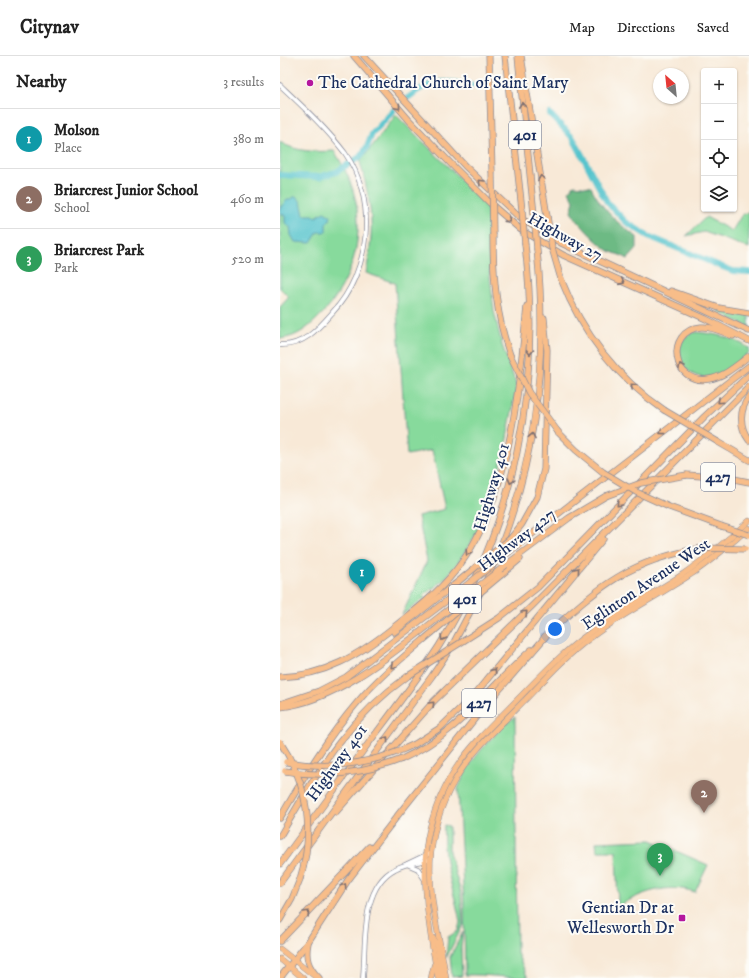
<!DOCTYPE html>
<meta charset="utf-8">
<style>
:root{--surface:#fff;--page:#f2f2f2;--text:#222;--muted:#767676;--line:#e0e0e0;--accent:#0f766e}
body{margin:0;font-family:"IM FELL DW Pica",serif;background:var(--page);color:var(--text)}
.controls{position:absolute;right:12px;top:12px;display:grid;overflow:hidden;border-radius:4px;box-shadow:0 1px 3px #0004}
.controls button{width:36px;height:36px;display:grid;place-items:center;padding:0;border:0;border-bottom:1px solid var(--line);background:var(--surface);color:var(--text);font:20px sans-serif}
.compass{position:absolute;left:373px;top:12px;width:36px;height:36px;border-radius:50%;background:var(--surface);box-shadow:0 1px 3px #0004;rotate:333deg}
.you{position:absolute;left:275px;top:573px;width:14px;height:14px;margin:-10px;border:3px solid #fff;border-radius:50%;background:#1a73e8;box-shadow:0 0 0 6px #1a73e833}
.badge{display:grid;place-items:center;width:26px;height:26px;border-radius:50%;background:var(--accent);color:#fff;font-size:13px;font-weight:700}
.pin{position:absolute;translate:-50% -33px;filter:drop-shadow(0 1px 2px #0008)}
.pin::after{content:'';position:absolute;top:21px;width:14px;height:12px;background:inherit;clip-path:polygon(0 0,100% 0,50% 100%)}
.list{margin:0;padding:0;list-style:none}
h2{display:flex;justify-content:space-between;align-items:center;height:52px;margin:0;padding:0 16px;font-size:17px}
h2 small{font-size:13px;font-weight:400;color:var(--muted)}
.list li{display:grid;grid-template-columns:26px 1fr auto;gap:12px;align-items:center;box-sizing:border-box;height:60px;padding:0 16px;border-top:1px solid var(--line)}
.list b{display:block;font-size:15px;white-space:nowrap}
.list p{margin:0;font-size:13px;white-space:nowrap;color:var(--muted)}
.list em{font-size:13px;font-style:normal;color:var(--muted)}
.icon{flex:none;width:22px;height:22px;fill:none;stroke:currentColor;stroke-width:2;stroke-linecap:round;stroke-linejoin:round}
.map{position:relative;flex:none;width:469px;height:922px;overflow:hidden}
header{display:flex;align-items:center;gap:24px;box-sizing:border-box;height:56px;padding:0 20px;background:var(--surface);border-bottom:1px solid var(--line)}
header strong{font-size:19px}
nav{display:flex;gap:22px;margin-inline-start:auto;font-size:14px}
main{display:flex}
aside{flex:1;background:var(--surface)}
.map>svg:first-child{display:block}
.green{fill:#87da9c;stroke:#51847d}
.forest{fill:#6dba84;stroke:#447471}
.water{fill:#57c4cd;stroke:#397a96}
.lines{fill:none;stroke-linecap:round;stroke-linejoin:round}
.stream{stroke:#57c4cd;stroke-width:1}
.river{stroke:#57c4cd;stroke-width:6}
.minor-casing{stroke:#8a8c9a;stroke-width:5.5}
.major-casing{stroke:#8a8c9a;stroke-width:6}
.highway-casing{stroke:#8a8c9a;stroke-width:7}
.minor{stroke:#fff;stroke-width:4}
.major{stroke:#f8bd89;stroke-width:5}
.highway{stroke:#f8bd89;stroke-width:5.5}
.highway-bridge-casing{stroke:#8a8c9a;stroke-width:7;stroke-linecap:butt}
.highway-bridge{stroke:#f8bd89;stroke-width:5.5}
.oneway{stroke:#7e6f71}
.poi-dot{fill:#b5179e;stroke:#fdfcf7;stroke-width:1.5}
.labels{text-anchor:middle;dominant-baseline:central;stroke-width:4;stroke-linejoin:round;paint-order:stroke}
.shield{fill:#fdfcf7;stroke:#5f6c8c;stroke-width:1}
.shield-label{font-size:16px;font-weight:bold;fill:#1b2f5e}
.poi-label{font-size:17px;fill:#1b2f5e;stroke:#fdfcf7;text-anchor:start}
.street-label{font-size:17px;fill:#1b2f5e;stroke:#fdfcf7}
</style>
<header>
<strong>Citynav</strong>
<nav><a>Map</a><a>Directions</a><a>Saved</a></nav>
</header>
<main>
<aside>
<h2>Nearby<small>3 results</small></h2>
<ul class="list">
<li><span class="badge" style="background:#0f9aa8">1</span><div><b>Molson</b><p>Place</p></div><em>380 m</em></li>
<li><span class="badge" style="background:#8d6e63">2</span><div><b>Briarcrest Junior School</b><p>School</p></div><em>460 m</em></li>
<li><span class="badge" style="background:#2e9e5b">3</span><div><b>Briarcrest Park</b><p>Park</p></div><em>520 m</em></li>
</ul>
</aside>
<div class="map">
<svg width="469" height="922" viewBox="0 0 469 922">
<rect width="100%" height="100%" fill="#fdfcf7"/>
<filter id="ink" filterUnits="userSpaceOnUse"><feTurbulence type="fractalNoise" baseFrequency=".025" numOctaves="2"/><feDisplacementMap in="SourceGraphic" scale="8" xChannelSelector="R" yChannelSelector="G"/><feConvolveMatrix kernelMatrix="1 2 1 2 8 2 1 2 1" color-interpolation-filters="sRGB"/></filter>
<filter id="wash" filterUnits="userSpaceOnUse"><feTurbulence type="fractalNoise" baseFrequency=".012" numOctaves="4" result="noise"/><feDisplacementMap in="SourceGraphic" scale="16" xChannelSelector="R" yChannelSelector="G"/><feGaussianBlur stdDeviation="0.9" result="paint"/><feColorMatrix in="noise" values="0 0 0 0 0 0 0 0 0 0 0 0 0 0 0 0 0 1.4 0 .05"/><feComposite in="paint" operator="in"/></filter>
<g filter="url(#wash)">
<rect width="100%" height="100%" fill="#f8e9d7"/>
<g class="green">
<path d="M116 59 207 149 210 220 214 255 222 289 236 328V334L225 393 208 452 200 472 177 508 163 525 144 539 145 542 122 559 147 505 138 460 165 453 152 394 127 399 115 227 86 217C95 171 92 151 80 106Z"/>
<path d="M0 86C16 96 35 96 54 95 90 147 85 210 43 257 30 270 19 281 0 283V251L9 241 0 232Z"/>
<polygon points="469,155 469,192 424,176 406,180 426,161 452,175 461,160"/>
<polygon points="438,254 469,259 469,271 438,256"/>
<path d="M416 276C436 278 452 281 469 292V297C458 305 445 318 432 321 399 327 387 282 416 276Z"/>
<path d="M235 661 237 897 248 922C226 922 206 918 185 919L184 851 178 732 188 711 201 694 225 668Z"/>
<path d="M164 769 169 770V796L181 837 183 869 166 902 168 881 178 875 180 866C174 833 161 804 164 769Z"/>
<path d="M371 784 428 809 415 836C388 827 360 836 338 851L336 795H317L316 786Z"/>
<polygon points="183,876 181,891 182,920 172,921 170,901"/>
</g>
<path class="forest" d="M294 129 311 131C322 153 337 167 357 181V193L348 203C343 200 340 199 334 197 323 194 298 167 291 156L294 145 289 135Z"/>
<polygon class="water" points="14,141 17,141 21,146 24,159 33,159 36,161 44,156 51,160 50,163 46,168 46,176 38,176 31,187 15,186 11,179 10,171 5,167 5,160 0,156 0,152 6,145"/>
<g class="lines">
<g class="stream">
<polyline points="182,24 183,28"/>
<polyline points="287,74 287,71"/>
<polyline points="329,153 331,152"/>
<polyline points="402,190 405,195"/>
</g>
<g class="river">
<path d="M129 41C151 23 164 24 191 29"/>
<polyline points="270,58 293,82 327,146 346,166 368,180 440,210 453,215 469,216"/>
<polyline points="0,119 39,121 56,116 80,101 87,91 92,78 113,55"/>
</g>
</g>
</g>
<g filter="url(#ink)">
<g class="lines">
<g class="minor-casing">
<g id="minor">
<path d="M0 29C22 50 46 72 65 97 98 144 91 216 52 257 38 273 23 290 0 289"/>
<polyline points="127,808 148,798"/>
<polyline points="129,809 138,813 145,824"/>
<path d="M83 922C86 888 80 831 115 813 123 808 137 806 147 804"/>
</g>
</g>
<g class="major-casing">
<g id="major">
<polyline points="153,882 157,890 162,922"/>
<polyline points="0,893 37,922"/>
<polyline points="0,903 23,922"/>
<polyline points="151,922 154,909"/>
<path d="M158 922C150 881 139 815 149 775 163 718 189 692 229 652 254 627 279 599 308 578 338 555 372 539 403 518 427 502 448 483 469 465"/>
<path d="M166 922C160 882 147 838 151 797 160 724 197 692 245 644 267 621 288 598 313 580 344 557 378 540 410 519 431 506 450 488 469 472"/>
</g>
</g>
<g class="highway-casing">
<g id="highway">
<polyline points="74,0 129,64 173,110 212,149 241,174 283,199 426,263 469,285"/>
<polyline points="84,0 185,110 240,162 281,187 469,275"/>
<polyline points="209,0 212,115"/>
<polyline points="225,0 242,154"/>
<polyline points="241,0 267,160"/>
<polyline points="238,1 254,158"/>
<path d="M213 179C213 220 216 260 230 299"/>
<path d="M281 223C302 277 336 321 384 354"/>
<polyline points="391,235 439,252 469,257"/>
<path d="M453 280C443 276 432 270 421 271 384 275 392 330 429 323 444 321 457 309 469 300"/>
<path d="M469 341C459 354 459 371 469 384"/>
<polyline points="278,376 296,394 323,416"/>
<polyline points="438,386 469,404"/>
<polyline points="407,419 449,422 469,426"/>
<polyline points="389,451 441,470"/>
<polyline points="231,482 242,468 257,441 264,413 267,294 264,262"/>
<polyline points="238,489 469,310"/>
<polyline points="226,509 289,462 326,440"/>
<polyline points="221,519 240,503"/>
<path d="M206 525C255 419 269 310 257 194"/>
<polyline points="114,576 174,529"/>
<path d="M264 581C318 532 347 504 423 492"/>
<polyline points="180,587 219,562 258,531 424,361 469,319"/>
<path d="M0 621C45 620 79 599 114 571 136 554 158 537 176 514 230 446 239 333 247 250"/>
<polyline points="0,648 39,635 66,621 174,539"/>
<path d="M0 651C59 645 118 593 163 558"/>
<polyline points="135,688 160,672 195,638 323,483"/>
<path d="M122 703C181 676 205 635 251 594"/>
<polyline points="56,756 154,645 253,549 469,331"/>
<path d="M0 762C23 723 46 683 76 648 98 621 127 598 154 575"/>
<path d="M0 780C39 714 64 666 128 620"/>
<path d="M0 808C29 768 59 728 88 688 112 656 137 624 159 590 235 468 262 330 245 189"/>
<polyline points="0,827 152,620 172,590 201,535"/>
<polyline points="0,864 12,843 20,823"/>
<polyline points="0,885 89,791"/>
<path d="M28 887C25 902 28 911 39 922"/>
<polyline points="0,922 28,886 68,824 118,759 200,656 267,579"/>
</g>
</g>
<use href="#minor" class="minor"/>
<use href="#major" class="major"/>
<use href="#highway" class="highway"/>
<g class="highway-bridge-casing">
<g id="highway-bridge">
<polyline points="212,115 213,179"/>
<polyline points="242,154 245,189"/>
<polyline points="254,158 257,194"/>
<polyline points="267,160 272,192 281,223"/>
<polyline points="230,299 249,337 278,376"/>
<polyline points="384,354 438,386"/>
<polyline points="323,416 356,436 389,451"/>
<polyline points="326,440 361,427 407,419"/>
<polyline points="441,470 469,479"/>
<polyline points="423,492 465,493"/>
<polyline points="174,529 231,482"/>
<polyline points="174,539 238,489"/>
<polyline points="163,558 226,509"/>
<polyline points="154,575 221,519"/>
<polyline points="128,620 180,587"/>
<path d="M0 686C28 727 35 776 20 823"/>
<path d="M6 706C51 714 94 708 135 688"/>
<path d="M5 715C46 722 84 718 122 703"/>
</g>
</g>
<use href="#highway-bridge" class="highway-bridge"/>
</g>
<defs><path id="oneway-chevron" d="M-2-3.5L2.5 0L-2 3.5" fill="none" stroke-width="1.6" stroke-linecap="round" stroke-linejoin="round"/></defs>
<g class="oneway">
<use href="#oneway-chevron" transform="translate(242 49) rotate(-95)"/>
<use href="#oneway-chevron" transform="translate(118 51) rotate(49)"/>
<use href="#oneway-chevron" transform="translate(261 122) rotate(-99)"/>
<use href="#oneway-chevron" transform="translate(201 126) rotate(-135)"/>
<use href="#oneway-chevron" transform="translate(228 164) rotate(40)"/>
<use href="#oneway-chevron" transform="translate(342 226) rotate(24)"/>
<use href="#oneway-chevron" transform="translate(250 296) rotate(92)"/>
<use href="#oneway-chevron" transform="translate(401 310) rotate(-119)"/>
<use href="#oneway-chevron" transform="translate(353 330) rotate(-138)"/>
<use href="#oneway-chevron" transform="translate(440 345) rotate(137)"/>
<use href="#oneway-chevron" transform="translate(382 376) rotate(143)"/>
<use href="#oneway-chevron" transform="translate(252 380) rotate(-80)"/>
<use href="#oneway-chevron" transform="translate(231 425) rotate(106)"/>
<use href="#oneway-chevron" transform="translate(339 448) rotate(134)"/>
<use href="#oneway-chevron" transform="translate(188 497) rotate(123)"/>
<use href="#oneway-chevron" transform="translate(297 514) rotate(-50)"/>
<use href="#oneway-chevron" transform="translate(245 557) rotate(-44)"/>
<use href="#oneway-chevron" transform="translate(163 582) rotate(121)"/>
<use href="#oneway-chevron" transform="translate(113 610) rotate(138)"/>
<use href="#oneway-chevron" transform="translate(214 615) rotate(-51)"/>
<use href="#oneway-chevron" transform="translate(152 648) rotate(-46)"/>
<use href="#oneway-chevron" transform="translate(106 683) rotate(-54)"/>
<use href="#oneway-chevron" transform="translate(64 830) rotate(-57)"/>
<use href="#oneway-chevron" transform="translate(27 857) rotate(-46)"/>
</g>
</g>
<g class="poi-dot">
<circle cx="30" cy="27" r="4"/>
<rect x="398" y="858" width="8" height="8" rx="2"/>
</g>
<g class="labels">
<g class="shield">
<rect x="229" y="65" width="32" height="28" rx="3"/>
<rect x="421" y="407" width="34" height="28" rx="3"/>
<rect x="169" y="529" width="32" height="28" rx="3"/>
<rect x="182" y="633" width="34" height="28" rx="3"/>
</g>
<g class="shield-label">
<text x="245" y="79">401</text>
<text x="438" y="421">427</text>
<text x="185" y="543">401</text>
<text x="199" y="647">427</text>
</g>
<g class="poi-label">
<text x="38" y="27">The Cathedral Church of Saint Mary</text>
<text x="394" y="852" text-anchor="end">Gentian Dr at<tspan x="394" dy="20">Wellesworth Dr</tspan></text>
</g>
<g class="street-label">
<text transform="translate(285 181) rotate(29)">Highway 27</text>
<text transform="translate(212 431) rotate(-74)">Highway 401</text>
<text transform="translate(237 484) rotate(-37)">Highway 427</text>
<text transform="translate(366 528) rotate(-34)">Eglinton Avenue West</text>
<text transform="translate(57 707) rotate(-54)">Highway 401</text>
</g>
</g>
</svg>
<div class="controls">
<button>+</button>
<button>−</button>
<button><svg class="icon" aria-label="locate" viewBox="0 0 24 24"><circle cx="12" cy="12" r="6"/><path d="M12 2v4M12 18v4M2 12h4M18 12h4"/></svg></button>
<button><svg class="icon" aria-label="layers" viewBox="0 0 24 24"><path d="M12 4l9 5-9 5-9-5zM3 14l9 5 9-5"/></svg></button>
</div>
<svg class="compass" viewBox="-18 -18 36 36"><path d="M0-13l5 13h-10z" fill="#e53935"/><path d="M0 13l5-13h-10z" fill="#767676"/></svg>
<div class="you"></div>
<div class="pin badge" style="left:82px;top:536px;background:#0f9aa8">1</div>
<div class="pin badge" style="left:424px;top:757px;background:#8d6e63">2</div>
<div class="pin badge" style="left:380px;top:820px;background:#2e9e5b">3</div>
</div>
</main>
